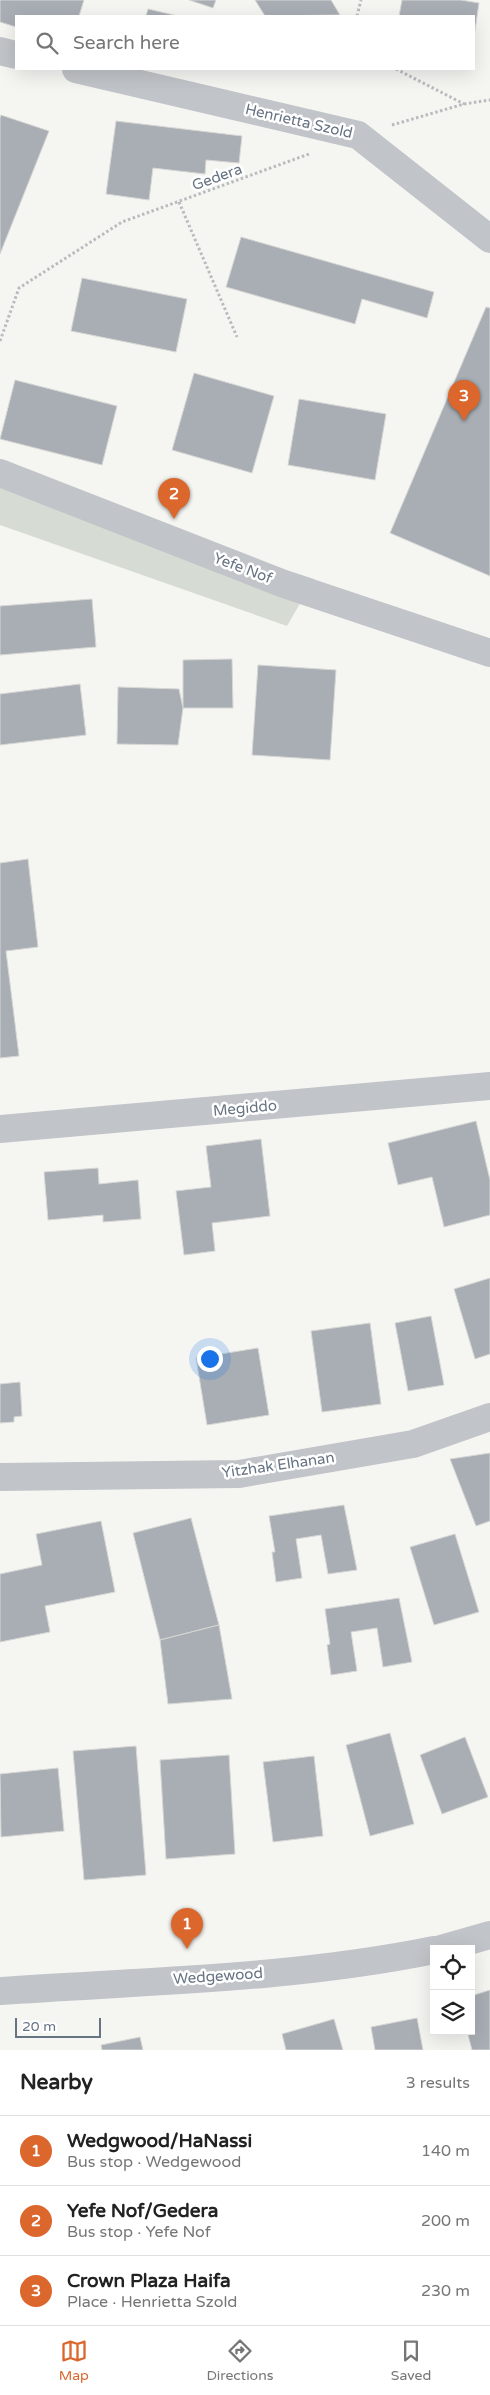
<!DOCTYPE html>
<meta charset="utf-8">
<style>
:root{--surface:#fff;--page:#f6f6f6;--text:#222;--muted:#767676;--line:#e0e0e0;--accent:#db672d}
body{margin:0;font-family:"Varela Round",sans-serif;background:var(--page);color:var(--text)}
.controls{position:absolute;right:15px;bottom:15px;display:grid;overflow:hidden;border-radius:0px;box-shadow:0 5px 20px #0002}
.controls button{width:45px;height:45px;display:grid;place-items:center;padding:0;border:0;border-bottom:1px solid var(--line);background:var(--surface);color:var(--text);font:25px sans-serif}
.scale{position:absolute;left:15px;bottom:12px;width:86px;box-sizing:border-box;padding-left:5px;border:2px solid #667382;border-top:0;font-size:14px;line-height:18px;white-space:nowrap;color:#667382;-webkit-text-stroke:4px #fff;paint-order:stroke}
.you{position:absolute;left:209px;top:1358px;width:18px;height:18px;margin:-12px;border:4px solid #fff;border-radius:50%;background:#1a73e8;box-shadow:0 0 0 8px #1a73e833}
.badge{display:grid;place-items:center;width:32px;height:32px;border-radius:50%;background:var(--accent);color:#fff;font-size:16px;font-weight:700}
.pin{position:absolute;translate:-50% -41px;filter:drop-shadow(0 1px 2px #0008)}
.pin::after{content:'';position:absolute;top:26px;width:18px;height:15px;background:inherit;clip-path:polygon(0 0,100% 0,50% 100%)}
.list{margin:0;padding:0;list-style:none}
h2{display:flex;justify-content:space-between;align-items:center;height:65px;margin:0;padding:0 20px;font-size:21px}
h2 small{font-size:16px;font-weight:400;color:var(--muted)}
.list li{display:grid;grid-template-columns:32px 1fr auto;gap:15px;align-items:center;box-sizing:border-box;height:70px;padding:0 20px;border-top:1px solid var(--line)}
.list b{display:block;font-size:19px;white-space:nowrap}
.list p{margin:0;font-size:16px;white-space:nowrap;color:var(--muted)}
.list em{font-size:16px;font-style:normal;color:var(--muted)}
.icon{flex:none;width:28px;height:28px;fill:none;stroke:currentColor;stroke-width:2;stroke-linecap:round;stroke-linejoin:round}
.map{position:relative;flex:none;width:490px;height:2050px;overflow:hidden}
.search{position:absolute;background:var(--surface);box-shadow:0 5px 20px #0002;left:15px;right:15px;top:15px;height:55px;display:flex;align-items:center;gap:12px;box-sizing:border-box;padding:0 18px;border-radius:0px;color:var(--muted);font-size:19px}
.sheet{height:275px;background:var(--surface)}
nav{display:flex;justify-content:space-around;align-items:center;box-sizing:border-box;height:70px;border-top:1px solid var(--line);background:var(--surface);font-size:14px;color:var(--muted)}
nav a{display:grid;justify-items:center;gap:2px}
nav .on{color:var(--accent)}
.map>svg:first-child{display:block}
.green{fill:#d6dcd4}
.building{fill:#a8aeb4;stroke:#d7d7d5}
.lines{fill:none;stroke-linecap:round;stroke-linejoin:round}
.path{stroke:#b9bbbe;stroke-width:3;stroke-dasharray:2.5 2.5;stroke-linecap:butt}
.minor{stroke:#c1c4c8;stroke-width:28}
.labels{text-anchor:middle;dominant-baseline:central;stroke-width:5;stroke-linejoin:round;paint-order:stroke}
.street-label{font-size:15px;fill:#667382;stroke:#fff}
</style>
<div class="map">
<svg width="490" height="2050" viewBox="0 0 490 2050">
<rect width="100%" height="100%" fill="#f5f6f2"/>
<polygon class="green" points="0,477 314,579 287,626 0,525"/>
<g class="building">
<polygon points="0,0 84,0 79,16 16,16 16,27 0,22"/>
<polygon points="189,0 216,0 213,8"/>
<polygon points="255,0 331,0 340,15 265,16"/>
<polygon points="402,0 461,0 479,3 474,37 474,16 399,16"/>
<polygon points="148,9 178,16 146,16"/>
<polygon points="1,115 49,131 0,254 0,118"/>
<polygon points="116,121 242,136 239,163 206,160 205,174 153,168 149,200 106,194"/>
<polygon points="241,237 434,292 427,318 362,299 355,324 226,287"/>
<polygon points="82,278 187,299 176,352 71,331"/>
<polygon points="486,307 490,308 490,576 390,533"/>
<polygon points="194,373 274,396 252,473 172,450"/>
<polygon points="15,380 117,406 102,465 0,439"/>
<polygon points="299,399 386,414 375,480 288,465"/>
<polygon points="92,599 96,647 0,655 0,606"/>
<polygon points="232,659 233,708 183,708 183,660"/>
<polygon points="258,665 336,670 330,760 252,755"/>
<polygon points="80,684 86,735 0,745 0,694"/>
<polygon points="118,687 179,689 183,708 178,745 117,744"/>
<polygon points="28,859 38,947 6,951 19,1056 0,1058 0,863"/>
<polygon points="476,1121 490,1180 490,1215 444,1227 432,1177 398,1185 388,1143"/>
<polygon points="261,1139 270,1216 212,1223 215,1251 184,1255 176,1191 211,1187 206,1146"/>
<polygon points="98,1168 99,1184 138,1180 141,1219 103,1222 103,1215 48,1220 44,1172"/>
<polygon points="490,1278 490,1354 475,1359 454,1289"/>
<polygon points="431,1316 444,1385 408,1391 395,1323"/>
<polygon points="370,1323 381,1404 322,1412 311,1331"/>
<polygon points="258,1348 269,1415 207,1425 196,1358"/>
<polygon points="20,1382 22,1416 14,1417 14,1422 0,1423 0,1384"/>
<polygon points="490,1453 490,1521 476,1526 450,1459"/>
<polygon points="344,1505 357,1570 328,1574 321,1535 296,1539 302,1578 276,1582 272,1552 275,1552 269,1516"/>
<polygon points="191,1518 219,1625 160,1640 133,1533"/>
<polygon points="101,1521 115,1592 45,1606 50,1632 0,1642 0,1574 42,1565 36,1534"/>
<polygon points="455,1534 479,1612 434,1625 410,1547"/>
<polygon points="399,1598 412,1662 383,1667 377,1628 351,1632 357,1671 331,1675 327,1645 330,1644 325,1609"/>
<polygon points="219,1625 232,1699 168,1704 160,1640"/>
<polygon points="390,1733 414,1824 370,1836 346,1745"/>
<polygon points="465,1737 488,1797 442,1814 420,1755"/>
<polygon points="136,1746 146,1875 84,1880 73,1751"/>
<polygon points="229,1755 235,1854 166,1859 160,1760"/>
<polygon points="314,1756 323,1836 273,1842 263,1762"/>
<polygon points="58,1768 64,1831 1,1837 0,1774"/>
<polygon points="490,1990 490,2050 472,2050 467,2031 471,2031 471,1996"/>
<polygon points="417,2018 423,2050 375,2050 371,2027"/>
<polygon points="334,2019 343,2050 286,2050 282,2034"/>
<polygon points="140,2037 143,2050 102,2050 101,2045"/>
</g>
<g class="lines">
<g class="path">
<polyline points="357,16 361,0"/>
<polyline points="396,69 464,104"/>
<polyline points="392,125 464,104 490,100"/>
<polyline points="179,202 237,337"/>
<polyline points="0,341 19,288 122,222 309,154"/>
</g>
<g class="minor">
<polyline points="0,51 16,55"/>
<polyline points="76,69 358,135 490,239"/>
<polyline points="0,473 284,584 490,653"/>
<polyline points="0,1129 490,1086"/>
<polyline points="0,1477 239,1474 413,1444 490,1417"/>
<polyline points="441,1949 490,1935"/>
<path d="M0 1991C144 1981 292 1979 434 1950"/>
</g>
</g>
<g class="labels">
<g class="street-label">
<text transform="translate(299 121) rotate(13)">Henrietta Szold</text>
<text transform="translate(217 177) rotate(-20)">Gedera</text>
<text transform="translate(243 568) rotate(21)">Yefe Nof</text>
<text transform="translate(245 1108) rotate(-5)">Megiddo</text>
<text transform="translate(278 1465) rotate(-8)">Yitzhak Elhanan</text>
<text transform="translate(218 1976) rotate(-4)">Wedgewood</text>
</g>
</g>
</svg>
<div class="controls">
<button><svg class="icon" aria-label="locate" viewBox="0 0 24 24"><circle cx="12" cy="12" r="6"/><path d="M12 2v4M12 18v4M2 12h4M18 12h4"/></svg></button>
<button><svg class="icon" aria-label="layers" viewBox="0 0 24 24"><path d="M12 4l9 5-9 5-9-5zM3 14l9 5 9-5"/></svg></button>
</div>
<div class="scale">20 m</div>
<div class="you"></div>
<div class="pin badge" style="left:187px;top:1949px">1</div>
<div class="pin badge" style="left:174px;top:519px">2</div>
<div class="pin badge" style="left:464px;top:421px">3</div>
<div class="search"><svg class="icon" aria-label="search" viewBox="0 0 24 24"><circle cx="10" cy="10" r="6"/><path d="M15 15l6 6"/></svg>Search here</div>
</div>
<section class="sheet">
<h2>Nearby<small>3 results</small></h2>
<ul class="list">
<li><span class="badge">1</span><div><b>Wedgwood/HaNassi</b><p>Bus stop · Wedgewood</p></div><em>140 m</em></li>
<li><span class="badge">2</span><div><b>Yefe Nof/Gedera</b><p>Bus stop · Yefe Nof</p></div><em>200 m</em></li>
<li><span class="badge">3</span><div><b>Crown Plaza Haifa</b><p>Place · Henrietta Szold</p></div><em>230 m</em></li>
</ul>
</section>
<nav>
<a class="on"><svg class="icon" aria-label="map" viewBox="0 0 24 24"><path d="M3 6l6-2 6 2 6-2v14l-6 2-6-2-6 2zM9 4v14M15 6v14"/></svg>Map</a>
<a><svg class="icon" aria-label="directions" viewBox="0 0 24 24"><path d="M12 3l9 9-9 9-9-9zM9 14v-3h6M13 9l2 2-2 2"/></svg>Directions</a>
<a><svg class="icon" aria-label="saved" viewBox="0 0 24 24"><path d="M7 4h10v16l-5-4-5 4z"/></svg>Saved</a>
</nav>
